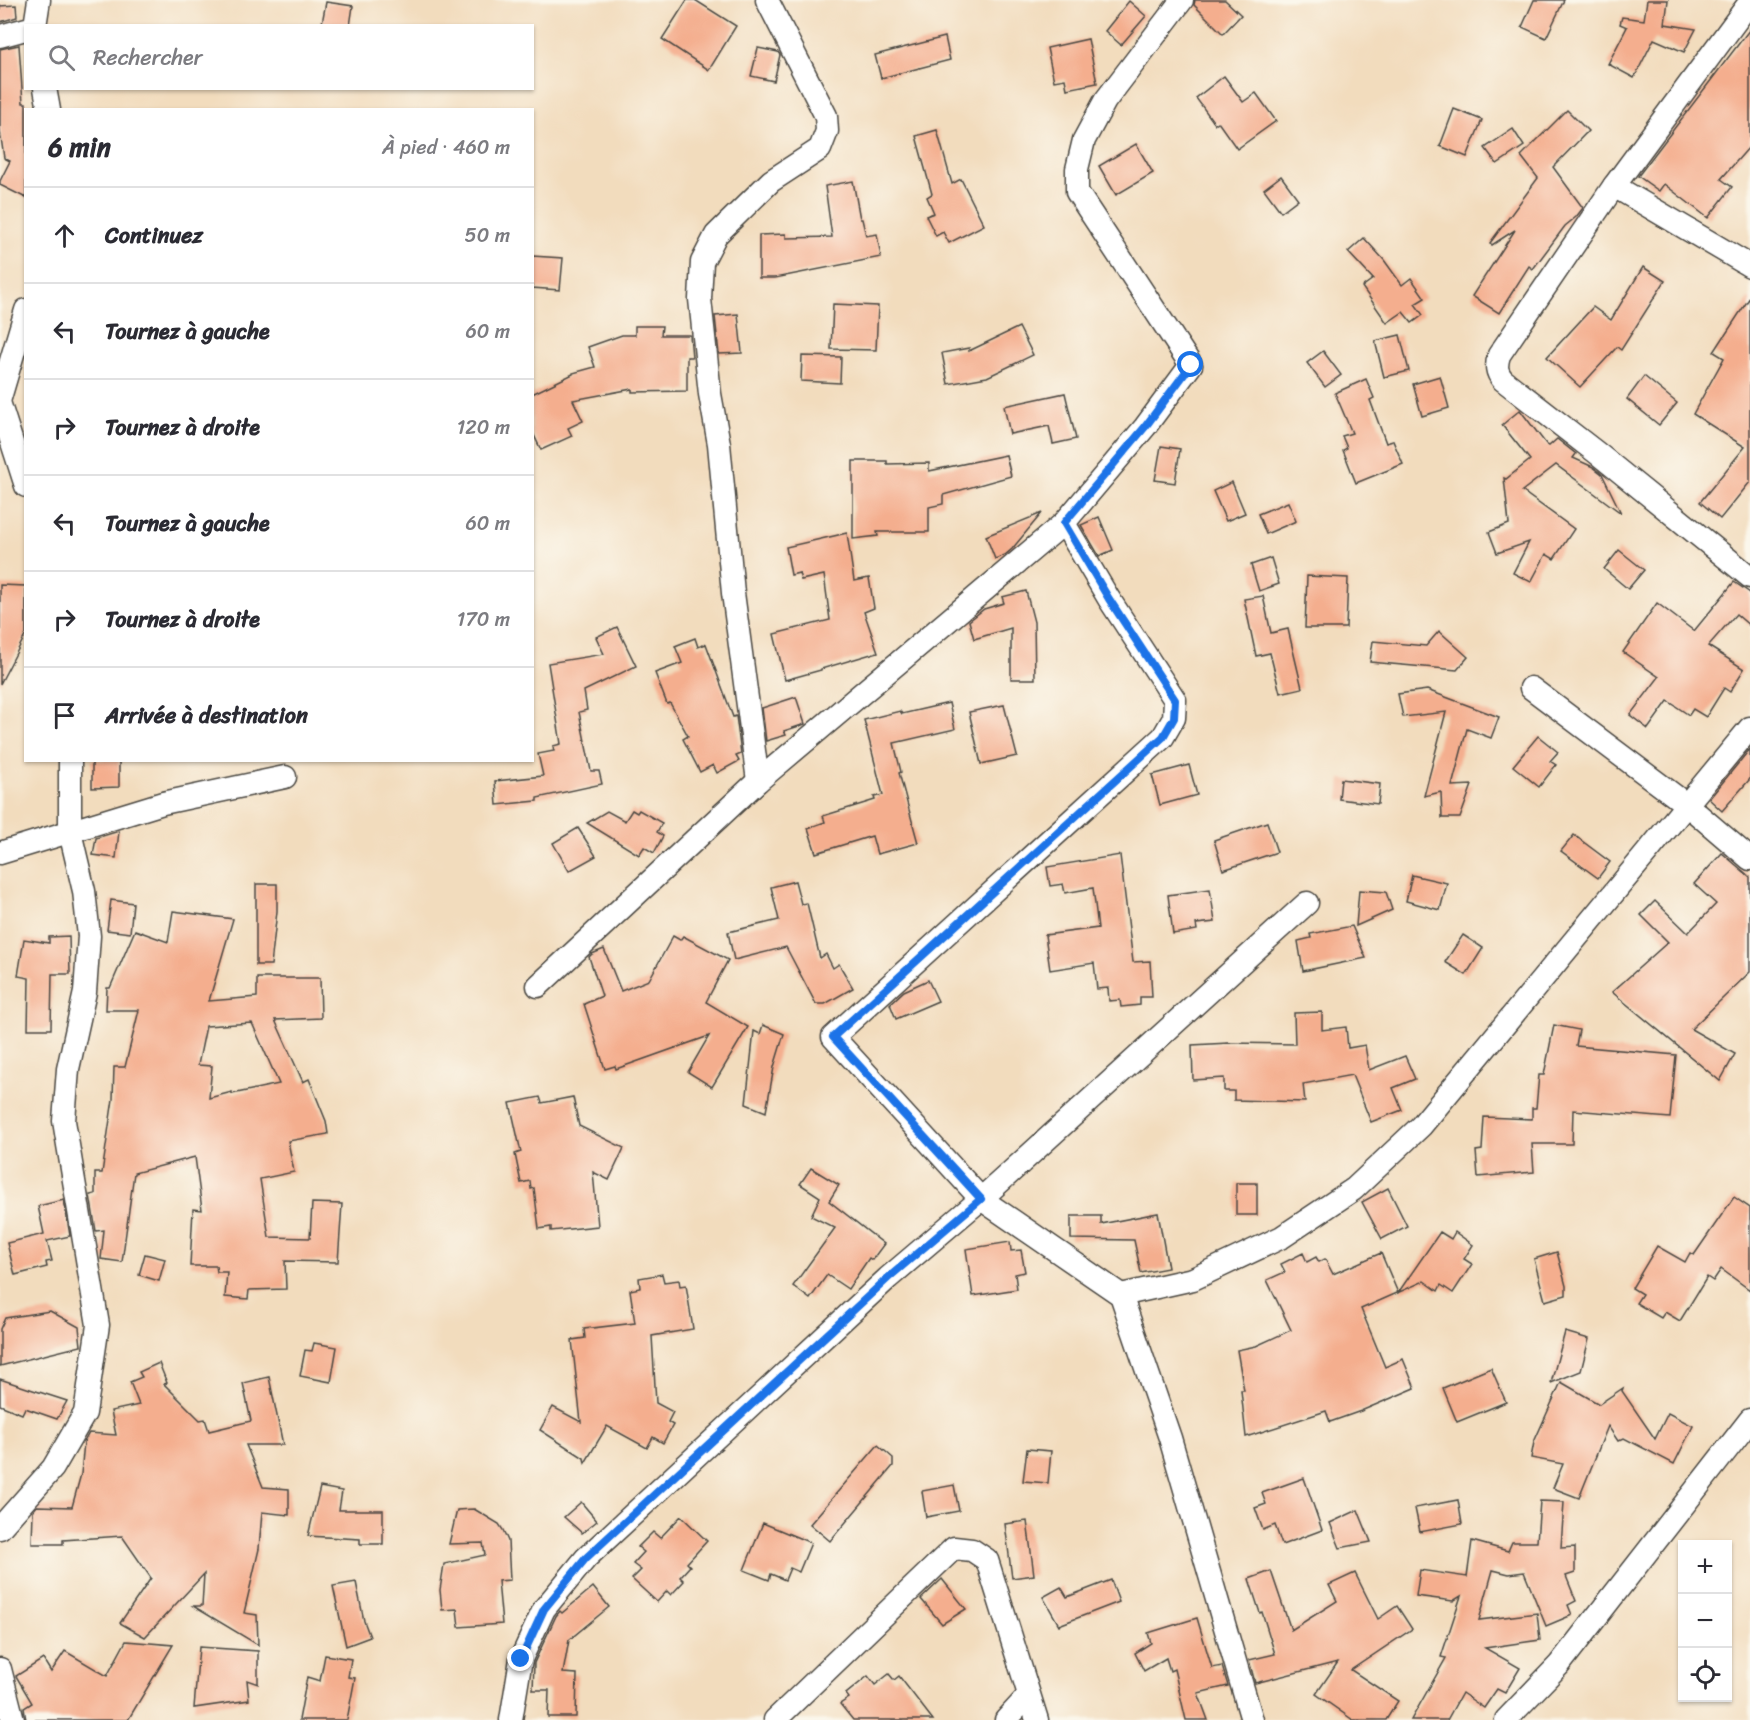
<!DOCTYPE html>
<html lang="fr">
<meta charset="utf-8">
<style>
:root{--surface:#fff;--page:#f2f2f3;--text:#2b2b33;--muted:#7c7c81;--line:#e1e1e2}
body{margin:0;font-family:Sriracha,sans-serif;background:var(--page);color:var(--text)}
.controls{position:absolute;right:18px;bottom:18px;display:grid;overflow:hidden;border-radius:0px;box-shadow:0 2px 4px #0004}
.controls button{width:54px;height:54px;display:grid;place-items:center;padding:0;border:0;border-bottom:2px solid var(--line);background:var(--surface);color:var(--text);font:30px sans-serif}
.stop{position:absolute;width:18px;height:18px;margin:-14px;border:4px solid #1a73e8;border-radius:50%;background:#fff}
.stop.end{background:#1a73e8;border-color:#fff;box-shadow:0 2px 6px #0008}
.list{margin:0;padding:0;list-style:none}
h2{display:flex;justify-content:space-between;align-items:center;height:78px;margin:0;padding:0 24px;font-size:26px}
h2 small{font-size:20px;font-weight:400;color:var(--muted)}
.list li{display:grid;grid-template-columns:39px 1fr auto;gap:18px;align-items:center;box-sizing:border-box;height:96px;padding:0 24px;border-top:2px solid var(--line)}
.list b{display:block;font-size:22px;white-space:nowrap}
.list em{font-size:20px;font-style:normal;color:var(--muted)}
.icon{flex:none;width:33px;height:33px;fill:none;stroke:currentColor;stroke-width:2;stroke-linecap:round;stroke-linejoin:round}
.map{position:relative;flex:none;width:1750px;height:1720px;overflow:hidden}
.search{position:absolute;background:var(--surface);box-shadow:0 2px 4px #0004;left:24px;top:24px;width:510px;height:66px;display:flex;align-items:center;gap:15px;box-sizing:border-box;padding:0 21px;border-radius:0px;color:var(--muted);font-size:22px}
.panel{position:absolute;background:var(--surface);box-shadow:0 2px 4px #0004;left:24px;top:108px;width:510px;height:654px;border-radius:0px}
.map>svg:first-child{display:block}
.building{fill:#f4ae8e;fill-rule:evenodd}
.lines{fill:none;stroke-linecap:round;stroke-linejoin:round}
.street-casing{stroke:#494641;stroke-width:25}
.street{stroke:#fff;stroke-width:22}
.route{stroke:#1a73e8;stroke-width:8}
</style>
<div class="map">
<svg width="1750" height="1720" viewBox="0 0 1750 1720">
<rect width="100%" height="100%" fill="#fbf7ec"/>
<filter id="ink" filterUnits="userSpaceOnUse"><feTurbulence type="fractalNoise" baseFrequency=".0167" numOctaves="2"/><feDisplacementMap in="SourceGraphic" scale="12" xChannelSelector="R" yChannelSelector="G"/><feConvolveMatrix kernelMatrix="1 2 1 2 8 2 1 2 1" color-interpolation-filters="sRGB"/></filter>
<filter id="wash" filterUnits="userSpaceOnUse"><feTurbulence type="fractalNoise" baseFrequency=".008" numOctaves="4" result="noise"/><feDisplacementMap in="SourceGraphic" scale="24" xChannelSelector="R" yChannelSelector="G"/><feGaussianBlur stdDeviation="1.35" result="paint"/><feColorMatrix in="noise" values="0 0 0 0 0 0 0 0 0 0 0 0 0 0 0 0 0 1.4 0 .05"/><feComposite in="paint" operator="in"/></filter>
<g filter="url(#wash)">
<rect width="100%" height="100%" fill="#f2dcbd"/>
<g id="blocks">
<g class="building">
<polygon points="687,0 695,0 736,26 709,70 662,39"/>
<polygon points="1195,0 1225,0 1241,15 1223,34 1194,5"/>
<polygon points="1534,0 1564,0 1546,38 1522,27"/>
<polygon points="1647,0 1668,0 1665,24 1696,29 1684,52 1654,39 1634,78 1608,64 1627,27 1620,24 1622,17 1644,20"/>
<polygon points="1129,1 1146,16 1121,45 1105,31"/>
<polygon points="326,2 353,6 350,26 322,23"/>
<polygon points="16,5 17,17 0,22 0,6"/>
<polygon points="1750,29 1750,146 1721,179 1732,187 1708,218 1664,184 1659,191 1638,176"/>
<polygon points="945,37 950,60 881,78 875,55"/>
<polygon points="1088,39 1097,83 1067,89 1065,79 1054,81 1047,48"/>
<polygon points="19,45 23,103 26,103 26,198 0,185 0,181 10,161 4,158 0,131 0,49"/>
<polygon points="758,48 778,52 780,55 774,81 751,76"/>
<polygon points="1224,76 1243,102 1256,93 1276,121 1237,149 1218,122 1215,124 1196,98"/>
<polygon points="1454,109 1482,120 1467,157 1440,146"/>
<polygon points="1567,110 1588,131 1553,167 1583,208 1576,217 1565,226 1533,269 1529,266 1499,313 1472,296 1515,230 1492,245 1490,243 1538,178 1521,156"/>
<polygon points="1513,129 1524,146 1497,164 1485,148"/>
<polygon points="937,130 952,184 961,179 984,225 949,243 943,232 936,236 926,216 934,213 927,197 932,194 916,136"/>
<polygon points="1136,144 1153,173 1116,195 1099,166"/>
<polygon points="1281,176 1298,199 1281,212 1264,189"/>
<polygon points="853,181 860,219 862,219 866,236 877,234 881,257 775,278 759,278 759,235 786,234 786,238 832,237 825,186"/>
<polygon points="1364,238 1384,260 1402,285 1411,278 1425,298 1415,304 1423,315 1412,323 1403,312 1387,323 1362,287 1373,279 1348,252"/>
<polygon points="532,256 563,258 560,290 532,288"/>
<polygon points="1643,267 1665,281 1621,350 1617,347 1580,387 1547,357 1593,307 1611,320"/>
<polygon points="1750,297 1750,482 1720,519 1700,502 1745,447 1693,414 1724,358 1714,352"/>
<polygon points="833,304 878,306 876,350 831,349"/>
<polygon points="738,314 742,353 719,354 715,316"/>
<polygon points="635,326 662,326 661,335 690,335 692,357 687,357 687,391 632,392 632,389 573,400 583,421 568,428 572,436 541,450 532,431 532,394 573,374 573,373 595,367 588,347 622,335 635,335"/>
<polygon points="1019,327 1033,355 987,377 948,384 942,353 969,348 969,351"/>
<polygon points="1400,335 1409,371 1384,377 1375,341"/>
<polygon points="1323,351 1341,375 1325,387 1307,363"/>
<polygon points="802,356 841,357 840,383 801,381"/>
<polygon points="1440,376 1449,408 1422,416 1413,384"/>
<polygon points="1644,376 1677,403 1659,425 1627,399"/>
<polygon points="1366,379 1374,398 1370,400 1386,443 1393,441 1403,464 1356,483 1343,450 1347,448 1342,436 1352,433 1335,393"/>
<polygon points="1065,393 1076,439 1053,444 1049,426 1010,434 1004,406"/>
<polygon points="1520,410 1546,444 1549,446 1557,439 1576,454 1573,458 1593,467 1602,474 1621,513 1556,465 1522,491 1574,529 1554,559 1546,554 1531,582 1513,573 1529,542 1497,553 1489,532 1509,524 1504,478 1506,479 1530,460 1502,425"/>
<polygon points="1161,446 1180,449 1175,483 1155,480"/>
<polygon points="1006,455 1011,476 943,495 943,504 929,507 929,532 877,532 878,536 853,539 853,461 887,461 887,464 929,463 929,471"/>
<polygon points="1232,482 1245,513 1226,521 1213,491"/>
<polygon points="1288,502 1296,521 1266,534 1258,514"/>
<polygon points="1042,513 1012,549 1005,555 995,559 986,536"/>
<polygon points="1099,517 1113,550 1099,556 1081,525"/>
<polygon points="847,533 854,581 869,578 874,608 864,612 878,652 821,669 821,670 785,680 774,634 830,620 824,575 801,580 799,573 791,575 786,547"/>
<polygon points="1619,550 1644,570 1628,589 1604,569"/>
<polygon points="1271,558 1279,584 1259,591 1251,565"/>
<polygon points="1307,576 1348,578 1346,628 1305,628"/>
<polygon points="1734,582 1750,593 1750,626 1736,614 1708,646 1744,669 1730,692 1724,688 1706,717 1693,709 1689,715 1668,701 1648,729 1630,715 1659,677 1623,652 1657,603 1694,631"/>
<polygon points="0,585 26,586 26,634 0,684"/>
<polygon points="1026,591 1034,622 1035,679 1011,679 1011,628 974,639 969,621 984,609 1004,603 1002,597"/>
<polygon points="1263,596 1271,633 1288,629 1302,688 1280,693 1270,653 1256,656 1244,599"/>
<polygon points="617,627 636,666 584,691 587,710 579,712 591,771 599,771 602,784 537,798 537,801 497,805 495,781 543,776 538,754 554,751 553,746 561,744 548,663 604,654 596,637"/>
<polygon points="1439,631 1468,657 1457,670 1370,662 1373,641 1426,646"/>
<polygon points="695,638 698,647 706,644 733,717 736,716 741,754 736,756 739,761 717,773 713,765 700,772 683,739 688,736 670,703 667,704 655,673 682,663 675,646"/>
<polygon points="1427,690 1499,717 1491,738 1467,729 1452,786 1472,785 1460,818 1442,818 1441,792 1424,796 1446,712 1403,717 1398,694"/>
<polygon points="796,697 805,724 784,731 786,735 766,741 762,708"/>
<polygon points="949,703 955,729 894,743 901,772 899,773 918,843 877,854 872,836 816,853 808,828 825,822 823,816 875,800 874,797 883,795 864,720 900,711 902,714"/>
<polygon points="1004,705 1017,756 981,764 969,712"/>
<polygon points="1538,736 1558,752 1550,761 1556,765 1539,787 1513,766"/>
<polygon points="1750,749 1750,779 1722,811 1709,799"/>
<polygon points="92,760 119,760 119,787 92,788"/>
<polygon points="1189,765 1197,795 1160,805 1152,775"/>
<polygon points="1341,779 1380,784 1378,804 1339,799"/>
<polygon points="632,810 637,813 639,810 662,823 657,832 663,836 654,853 644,847 639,855 587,823 607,811 625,821"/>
<polygon points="1267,822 1277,852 1223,870 1214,840"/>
<polygon points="578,828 596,856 569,871 553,843"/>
<polygon points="119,831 116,858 93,855 96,838"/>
<polygon points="1574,835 1610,862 1598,878 1561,851"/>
<polygon points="1722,853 1750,877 1750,972 1691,1029 1735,1054 1720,1081 1612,992 1668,942 1641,915 1655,901 1688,933 1716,904 1694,884"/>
<polygon points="1120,855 1133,962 1150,961 1152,997 1140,997 1140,1005 1121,1007 1120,1000 1109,1001 1108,988 1097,989 1094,963 1050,970 1045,935 1098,928 1093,888 1065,893 1063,884 1050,886 1047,867"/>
<polygon points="1412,875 1447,883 1440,910 1406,901"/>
<polygon points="795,881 801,904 807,903 820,958 826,954 833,968 839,964 853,988 825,1004 816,1004 786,947 734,960 728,932 779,920 771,887"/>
<polygon points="256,884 277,884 277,911 271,965 256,965"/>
<polygon points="1210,889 1215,922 1196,924 1197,930 1173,934 1168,895"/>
<polygon points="1359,890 1386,892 1392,910 1356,926"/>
<polygon points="111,900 133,903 130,933 107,930"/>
<path d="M173 911 233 919 209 1001 257 997V978H320L321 1018 275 1020 303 1082 309 1079 326 1121 328 1134 288 1141 294 1172 260 1179 269 1237 310 1238 312 1203 342 1204 338 1262 285 1261 286 1289 249 1290 248 1299 225 1297 227 1272H217L216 1266H190L193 1209 202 1210 195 1157 134 1173 122 1262 101 1259 104 1230 96 1231 90 1195 95 1194V1173H102L113 1099 114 1067H125L139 1010H106L107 988H110L135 930 168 942ZM252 1023 279 1084 232 1094V1092L209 1098 212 1066 198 1065 206 1026Z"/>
<polygon points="1352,926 1366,958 1303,971 1298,941 1311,938 1310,934"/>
<polygon points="1463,935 1483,948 1466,975 1445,962"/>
<polygon points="69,936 70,974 52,974 51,1029 28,1029 29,978 18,976 24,939 49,943 49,937"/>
<polygon points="673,936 680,940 683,936 728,960 706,1002 748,1027 712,1087 688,1072 709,1036 616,1069 615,1066 605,1069 584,1004 602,996 589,957 592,954 604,949 621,991 649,980"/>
<polygon points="928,980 938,1001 896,1019 890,1004 904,991"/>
<polygon points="1322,1012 1322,1030 1346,1027 1348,1048 1365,1045 1369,1070 1405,1056 1415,1079 1393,1088 1402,1110 1371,1122 1352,1075 1303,1084 1305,1102 1234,1100 1234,1091 1224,1091 1224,1078 1193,1080 1192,1045 1229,1043 1295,1044 1294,1013"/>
<polygon points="763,1025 784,1034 774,1067 766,1112 746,1104 754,1031 760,1034"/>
<polygon points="1554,1025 1579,1030 1576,1046 1676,1055 1670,1118 1573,1110 1572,1144 1532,1144 1534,1172 1478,1177 1476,1151 1482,1150 1484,1117 1532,1119 1532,1108 1536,1108 1539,1075 1544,1075"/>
<polygon points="540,1097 542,1103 573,1097 579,1126 624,1148 609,1180 593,1172 598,1226 551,1231 551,1227 539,1229 534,1188 531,1189 530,1181 521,1183 515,1154 521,1152 510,1103"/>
<polygon points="811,1168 839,1185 829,1201 884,1244 872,1260 869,1258 848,1289 827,1275 810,1299 793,1286 835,1228 811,1216 820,1197 800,1184"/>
<rect x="1236" y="1183" width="21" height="32"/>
<polygon points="1388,1188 1407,1226 1382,1239 1362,1202"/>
<polygon points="1734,1197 1750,1208 1750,1290 1721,1269 1713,1281 1707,1277 1680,1321 1665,1312 1661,1318 1636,1303 1642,1294 1632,1288 1657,1246 1685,1262 1690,1253 1694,1255"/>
<polygon points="64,1200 70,1236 47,1241 52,1261 46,1262 47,1267 15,1275 7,1243 44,1234 38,1206"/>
<polygon points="1158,1213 1168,1268 1141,1273 1134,1240 1071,1239 1071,1216 1101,1216 1101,1224"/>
<polygon points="1440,1232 1451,1239 1455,1232 1473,1245 1464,1259 1472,1264 1453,1293 1441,1285 1438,1291 1424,1281 1361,1309 1385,1367 1403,1359 1415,1388 1361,1411 1330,1422 1326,1411 1246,1437 1241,1390 1244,1390 1237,1350 1256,1346 1291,1330 1267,1280 1285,1272 1281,1264 1303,1253 1307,1262 1316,1257 1319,1262 1325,1259 1333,1274 1381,1253 1398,1293"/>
<polygon points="1010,1242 1011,1251 1021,1250 1025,1272 1015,1274 1017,1289 973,1296 966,1249"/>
<polygon points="1557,1252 1566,1286 1566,1295 1545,1301 1534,1259"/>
<polygon points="145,1254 165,1259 159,1281 139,1275"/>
<polygon points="662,1274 664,1282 679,1280 680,1286 686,1285 693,1329 652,1336 656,1403 673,1412 668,1422 673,1425 663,1443 653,1437 647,1448 607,1426 585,1463 584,1458 540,1430 553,1407 581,1422 572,1340 585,1338 584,1329 635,1323 630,1290 640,1288 639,1278"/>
<polygon points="50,1311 79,1327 81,1346 0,1366 0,1329 5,1318"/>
<polygon points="1565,1332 1589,1339 1581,1371 1551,1383"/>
<polygon points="314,1343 337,1347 331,1382 300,1376 305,1350 312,1351"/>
<polygon points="159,1363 167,1383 164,1384 200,1420 205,1419 209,1431 251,1421 243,1383 269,1377 283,1445 246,1445 263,1487 289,1489 289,1515 262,1512 259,1549 244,1613 257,1615 258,1645 193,1606 202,1606 204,1574 145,1637 120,1623 151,1578 122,1536 63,1540 63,1544 32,1544 33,1511 37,1506 72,1507 81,1474 84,1442 89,1433 116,1435 111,1411 139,1405 130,1382 142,1377 139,1372"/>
<polygon points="1491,1368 1506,1402 1457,1422 1443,1388"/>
<polygon points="0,1379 33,1390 67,1401 57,1419 25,1408 22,1414 0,1405"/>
<polygon points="1561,1382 1599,1404 1623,1388 1622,1391 1655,1439 1668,1413 1693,1426 1674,1464 1624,1438 1618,1441 1608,1426 1579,1498 1553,1488 1563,1464 1531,1458 1534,1442"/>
<polygon points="878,1445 893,1458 893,1466 830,1541 810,1524"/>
<polygon points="1027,1449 1051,1451 1048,1483 1023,1481"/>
<polygon points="1304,1478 1322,1530 1282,1545 1275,1525 1263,1530 1255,1508 1266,1504 1262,1493"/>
<polygon points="954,1485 959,1511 926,1517 922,1491"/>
<polygon points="320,1487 342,1491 339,1510 383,1510 383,1544 360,1544 360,1539 308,1536"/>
<polygon points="1458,1500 1462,1524 1420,1532 1415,1508"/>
<polygon points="1540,1501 1564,1502 1561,1548 1575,1547 1575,1573 1566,1576 1576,1601 1568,1605 1572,1615 1546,1626 1524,1572 1509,1574 1493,1570 1479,1620 1537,1613 1540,1640 1485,1648 1520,1668 1505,1693 1497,1689 1484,1708 1462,1693 1447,1720 1411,1720 1446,1658 1441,1657 1461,1596 1453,1601 1416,1596 1420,1570 1467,1577 1472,1541 1508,1551 1512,1542 1537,1542"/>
<polygon points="581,1502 597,1521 582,1533 564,1517"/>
<polygon points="474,1509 499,1524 503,1530 508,1541 510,1580 498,1581 502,1624 459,1627 457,1609 442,1610 440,1590 444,1564 485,1555 483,1543 449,1544 457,1510"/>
<polygon points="1358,1510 1371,1542 1340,1548 1330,1523"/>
<polygon points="681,1516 707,1541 687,1563 690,1566 680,1577 684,1581 671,1595 667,1591 657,1602 632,1579 641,1570 633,1564 644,1552 638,1547 653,1532 660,1538"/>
<polygon points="1027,1521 1034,1575 1012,1578 1005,1524"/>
<polygon points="763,1523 811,1543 799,1572 790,1568 785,1580 771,1574 769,1580 744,1570"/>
<polygon points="1271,1571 1291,1630 1337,1601 1329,1585 1355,1573 1378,1619 1397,1606 1412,1629 1351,1670 1398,1701 1386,1720 1353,1720 1316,1694 1338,1662 1255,1683 1249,1660 1275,1654 1262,1612 1260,1613 1249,1579"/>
<polygon points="942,1579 966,1609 942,1624 921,1599"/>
<polygon points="1111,1580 1119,1602 1059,1625 1043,1597 1061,1587 1067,1597"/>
<polygon points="356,1582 364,1621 370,1637 346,1646 333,1586"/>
<polygon points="593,1587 609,1607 569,1640 563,1673 577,1674 576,1717 548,1717 549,1690 533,1690 534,1663 556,1616 560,1611 562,1613"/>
<polygon points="1197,1618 1212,1668 1222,1666 1228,1686 1198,1693 1208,1720 1186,1720 1174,1669 1170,1671 1166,1658 1144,1671 1135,1653 1151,1643 1148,1633"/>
<polygon points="126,1641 173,1645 128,1720 26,1720 24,1708 32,1703 16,1676 43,1659 51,1672 65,1651 107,1676"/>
<polygon points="199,1647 258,1651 258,1684 247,1680 249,1700 194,1708"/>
<polygon points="325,1655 351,1659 348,1677 355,1678 347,1720 299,1720 307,1677 320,1681"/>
<polygon points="889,1674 894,1680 899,1676 933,1720 853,1720 840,1704 849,1698 846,1694 868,1676 875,1685"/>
</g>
</g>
</g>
<g filter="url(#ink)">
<use href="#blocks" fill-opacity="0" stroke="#494641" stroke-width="1.5"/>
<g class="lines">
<g class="street-casing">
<g id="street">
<path d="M1750 2 1614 186 1499 355C1496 366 1496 372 1503 380L1597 453 1750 577"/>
<polyline points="35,26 39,0"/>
<polyline points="0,36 26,29"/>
<polyline points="45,88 49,110"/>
<polyline points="1614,186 1750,266"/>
<polyline points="0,398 26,310"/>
<polyline points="0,405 26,486"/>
<polyline points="1064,523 1109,599 1175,700 1174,718 1163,737 833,1037 981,1199 1121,1295 1170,1438 1252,1720"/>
<polyline points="1531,688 1687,805 1750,859"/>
<polyline points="758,781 733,593 719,444 710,394 700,299 702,262 716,235 771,181 820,149 827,131 826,116 767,0"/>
<polyline points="0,853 163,803 285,777"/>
<polyline points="538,986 758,781 1064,523 1145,427 1191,365 1077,192 1077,169 1084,140 1105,101 1182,0"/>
<polyline points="1121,1295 1193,1279 1282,1237 1354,1189 1421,1126 1750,728"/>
<polyline points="0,1528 53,1468 85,1413 98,1325 64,1121 68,1069 85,992 89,936 84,891 70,832 70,760"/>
<polyline points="0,1669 13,1720"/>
<polyline points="511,1720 521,1659 544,1609 586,1558 888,1278 981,1199 1307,903"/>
<polyline points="775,1720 954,1548 972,1550 987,1560 1037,1720"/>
<polyline points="1006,1720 1028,1696"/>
<polyline points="1506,1720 1559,1665 1750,1420"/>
</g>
</g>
<use href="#street" class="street"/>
</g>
</g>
<g class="lines" filter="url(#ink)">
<polyline class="route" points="521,1659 544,1609 586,1558 888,1278 981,1199 833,1037 1163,737 1174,718 1175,700 1109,599 1064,523 1145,427 1191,365"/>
</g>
</svg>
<div class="controls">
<button>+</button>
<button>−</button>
<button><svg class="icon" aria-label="locate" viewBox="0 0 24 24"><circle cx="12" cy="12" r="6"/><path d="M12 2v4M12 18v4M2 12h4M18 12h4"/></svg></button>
</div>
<div class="stop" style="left:1191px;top:365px"></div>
<div class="stop end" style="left:521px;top:1659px"></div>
<div class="search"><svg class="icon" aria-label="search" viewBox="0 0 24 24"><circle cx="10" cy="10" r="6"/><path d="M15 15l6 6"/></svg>Rechercher</div>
<section class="panel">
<h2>6 min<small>À pied · 460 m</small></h2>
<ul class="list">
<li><svg class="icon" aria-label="ahead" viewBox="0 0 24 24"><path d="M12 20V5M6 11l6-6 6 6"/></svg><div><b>Continuez</b></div><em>50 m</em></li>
<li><svg class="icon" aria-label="left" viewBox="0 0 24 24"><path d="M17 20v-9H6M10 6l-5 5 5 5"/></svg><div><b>Tournez à gauche</b></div><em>60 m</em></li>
<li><svg class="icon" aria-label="right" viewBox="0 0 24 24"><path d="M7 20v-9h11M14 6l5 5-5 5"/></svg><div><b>Tournez à droite</b></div><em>120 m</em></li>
<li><svg class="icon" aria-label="left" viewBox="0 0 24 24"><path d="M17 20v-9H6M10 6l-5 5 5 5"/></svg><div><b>Tournez à gauche</b></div><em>60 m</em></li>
<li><svg class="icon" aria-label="right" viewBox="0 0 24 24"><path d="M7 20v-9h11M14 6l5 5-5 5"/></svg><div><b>Tournez à droite</b></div><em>170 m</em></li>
<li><svg class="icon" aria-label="arrive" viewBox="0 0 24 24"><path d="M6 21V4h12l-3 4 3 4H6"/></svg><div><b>Arrivée à destination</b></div></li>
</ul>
</section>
</div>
